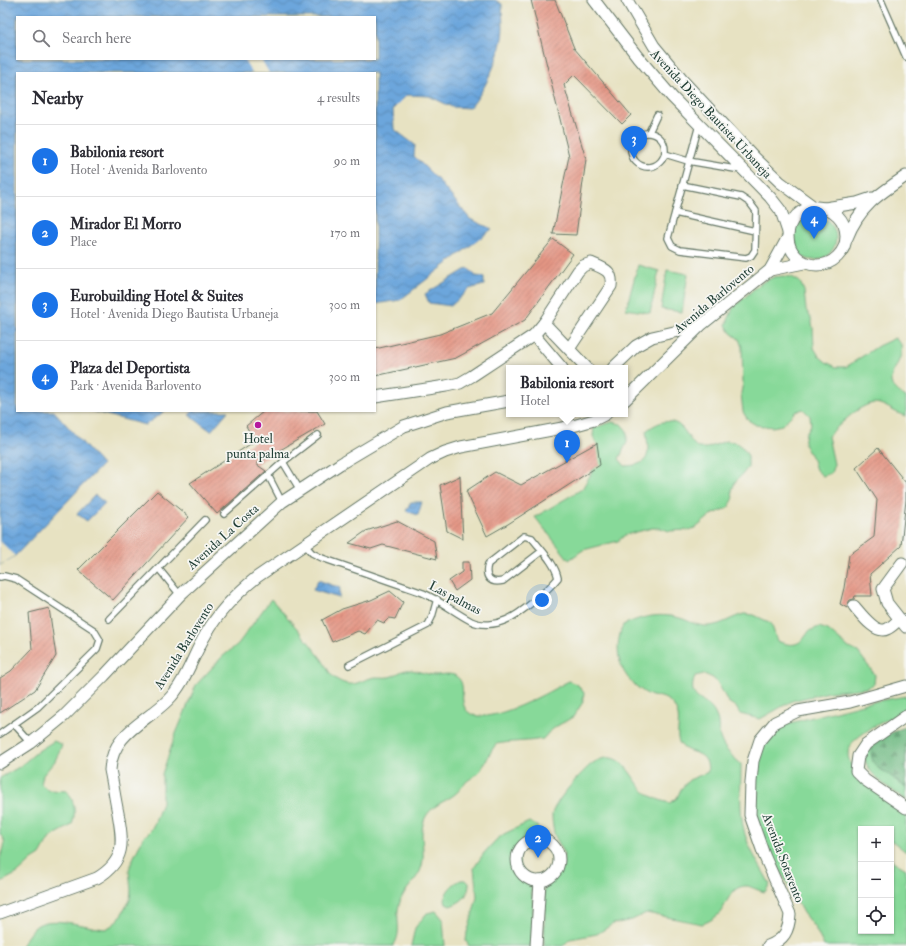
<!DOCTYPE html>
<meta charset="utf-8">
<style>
:root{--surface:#fff;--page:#f2f2f3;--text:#2b2b33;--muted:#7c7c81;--line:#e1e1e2;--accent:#1a73e8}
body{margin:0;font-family:"IM FELL Double Pica",serif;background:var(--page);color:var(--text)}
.controls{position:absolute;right:12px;bottom:12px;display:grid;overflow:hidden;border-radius:0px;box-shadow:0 1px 3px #0004}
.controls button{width:36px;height:36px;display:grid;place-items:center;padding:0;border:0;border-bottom:1px solid var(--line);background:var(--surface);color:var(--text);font:20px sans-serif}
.you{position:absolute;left:542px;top:600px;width:14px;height:14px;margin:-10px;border:3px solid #fff;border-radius:50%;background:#1a73e8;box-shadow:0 0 0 6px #1a73e833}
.badge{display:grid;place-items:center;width:26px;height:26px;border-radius:50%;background:var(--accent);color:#fff;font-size:13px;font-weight:700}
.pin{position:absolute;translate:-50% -33px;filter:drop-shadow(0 1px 2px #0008)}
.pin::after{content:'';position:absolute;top:21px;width:14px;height:12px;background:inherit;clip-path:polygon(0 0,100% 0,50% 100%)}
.popup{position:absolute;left:506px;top:365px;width:122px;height:52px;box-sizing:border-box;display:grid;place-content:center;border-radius:0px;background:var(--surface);filter:drop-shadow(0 1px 3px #0005);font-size:13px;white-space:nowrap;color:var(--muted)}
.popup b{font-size:15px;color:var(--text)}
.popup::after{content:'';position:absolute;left:50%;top:100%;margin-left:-8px;border:8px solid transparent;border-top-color:var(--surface)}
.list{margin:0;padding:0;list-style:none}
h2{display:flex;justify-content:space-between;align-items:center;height:52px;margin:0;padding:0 16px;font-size:17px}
h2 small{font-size:13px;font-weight:400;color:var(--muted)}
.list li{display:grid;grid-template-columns:26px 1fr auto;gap:12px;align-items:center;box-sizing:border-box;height:72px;padding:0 16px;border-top:1px solid var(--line)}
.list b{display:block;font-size:15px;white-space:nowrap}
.list p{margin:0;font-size:13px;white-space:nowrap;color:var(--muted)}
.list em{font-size:13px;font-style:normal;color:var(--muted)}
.icon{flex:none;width:22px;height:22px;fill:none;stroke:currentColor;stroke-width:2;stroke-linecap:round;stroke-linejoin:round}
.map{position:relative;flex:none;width:906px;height:946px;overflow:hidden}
.search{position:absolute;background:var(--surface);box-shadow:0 1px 3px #0004;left:16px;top:16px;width:360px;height:44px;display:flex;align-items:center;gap:10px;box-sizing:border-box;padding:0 14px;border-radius:0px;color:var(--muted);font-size:15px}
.panel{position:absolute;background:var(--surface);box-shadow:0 1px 3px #0004;left:16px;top:72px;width:360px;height:340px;border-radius:0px}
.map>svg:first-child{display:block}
.green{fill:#87d999;stroke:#538b66}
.forest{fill:url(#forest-firs);stroke:#467b5a}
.water{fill:url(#water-waves);stroke:#467288;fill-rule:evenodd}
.pier{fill:#e7e2c2}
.building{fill:url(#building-hatch)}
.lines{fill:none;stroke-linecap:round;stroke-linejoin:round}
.lane-casing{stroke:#657766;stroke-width:8}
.street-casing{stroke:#657766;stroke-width:13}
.lane{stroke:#fff;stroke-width:5.5}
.street{stroke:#fff;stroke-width:11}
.poi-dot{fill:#b5179e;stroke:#f6f6f2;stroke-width:1.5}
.labels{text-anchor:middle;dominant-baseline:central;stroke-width:3.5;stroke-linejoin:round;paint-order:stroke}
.street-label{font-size:13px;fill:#1f3d34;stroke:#f6f6f2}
.poi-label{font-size:13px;fill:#1f3d34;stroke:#f6f6f2}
</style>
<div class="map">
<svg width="906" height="946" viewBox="0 0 906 946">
<defs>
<pattern id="forest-firs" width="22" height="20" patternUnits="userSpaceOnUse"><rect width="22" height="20" fill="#6db981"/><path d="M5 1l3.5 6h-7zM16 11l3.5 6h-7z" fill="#59986a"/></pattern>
<pattern id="water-waves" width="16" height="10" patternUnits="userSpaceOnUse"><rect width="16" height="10" fill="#6ca6dc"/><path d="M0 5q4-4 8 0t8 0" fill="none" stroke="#5888b3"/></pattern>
<pattern id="building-hatch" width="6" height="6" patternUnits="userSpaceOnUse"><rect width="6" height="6" fill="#e49584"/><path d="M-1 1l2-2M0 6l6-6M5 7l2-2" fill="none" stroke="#b87b6d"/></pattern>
</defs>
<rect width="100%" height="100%" fill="#f6f6f2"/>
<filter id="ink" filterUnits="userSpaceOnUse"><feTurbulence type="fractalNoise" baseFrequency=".025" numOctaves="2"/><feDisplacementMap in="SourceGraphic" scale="8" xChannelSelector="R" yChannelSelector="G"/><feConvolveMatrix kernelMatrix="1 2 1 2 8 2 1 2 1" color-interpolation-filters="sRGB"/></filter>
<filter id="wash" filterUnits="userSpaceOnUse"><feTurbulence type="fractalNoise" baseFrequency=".012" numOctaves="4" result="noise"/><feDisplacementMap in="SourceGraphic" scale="16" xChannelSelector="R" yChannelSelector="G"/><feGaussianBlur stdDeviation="0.9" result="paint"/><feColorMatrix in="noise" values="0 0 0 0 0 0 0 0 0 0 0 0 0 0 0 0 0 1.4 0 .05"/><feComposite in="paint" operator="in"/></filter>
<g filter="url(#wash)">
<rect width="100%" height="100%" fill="#e7e2c2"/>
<g class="green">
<circle cx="814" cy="238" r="22"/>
<polygon points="638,265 659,271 650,313 626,309"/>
<polygon points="667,270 688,274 682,312 661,309"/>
<path d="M783 276 792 277 800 282 804 291 806 310 811 318 813 328 814 348 819 356 826 362 836 367H846L878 346 895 338 901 344C901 347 902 351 901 354 897 372 878 382 906 397V416C897 414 889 407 880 404 864 398 839 426 828 436L834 464 831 473 823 476 816 470 813 460 804 444 806 433 811 425 810 416 803 409 795 412 782 425 772 427 756 425 748 420 743 412 741 393 743 383 742 347 739 339 731 333 726 325 733 308 755 288 763 282 774 277Z"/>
<path d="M612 422 621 424 627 431V442L619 459 625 466C652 465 649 454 646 431 660 420 675 416 686 433 691 440 691 442 698 448H707L726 441 735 442 743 448 748 456V467L742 475 735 482 732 490 733 500 728 508 711 515 697 527 689 530 669 531 661 528H652L625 535 618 541 583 550 569 560 535 517 582 489 598 462 597 444 593 436 594 428Z"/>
<path d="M271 599C288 618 305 637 320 657 326 664 328 674 336 679 352 689 357 682 371 678 376 676 383 678 389 677 395 676 400 671 406 670 415 669 426 675 436 675 441 675 448 673 454 675 468 682 459 697 465 708 479 734 551 690 569 681L578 685 584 693 583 702 573 717 557 726 549 732 543 739C527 742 511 741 496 744 490 752 487 760 482 768 478 775 472 777 466 782 462 787 458 792 454 795 444 802 431 806 425 818 418 833 426 850 422 866 418 881 402 890 399 905 395 919 403 933 393 946H21C25 940 29 933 34 928 49 913 87 928 106 929L114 924 120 917 130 900 131 890 129 870 132 861 143 838 151 830 155 822 162 803V774L175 736 196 685 222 657 238 644Z"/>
<path d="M744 614 754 615 771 623 777 641C793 647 800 646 809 631L819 627 828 630 849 648 858 652 875 675 874 684 866 688 829 692 792 701 760 719 740 714 736 707 728 702 719 685 713 678 704 674 695 676C685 703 709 697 716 716 719 721 718 728 719 734 722 748 731 755 741 764 741 789 738 819 748 843 754 857 763 871 770 884L765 892C760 891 751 887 748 886 729 885 728 905 718 915 713 919 708 922 702 924L646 913 632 920 613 924 597 934 570 939 563 946H544C544 932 545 917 545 903 545 899 544 895 544 891 546 880 561 875 563 864 566 850 560 847 555 836 553 830 552 820 552 815 553 803 583 770 593 763 598 760 605 757 611 758 627 761 634 782 645 792 653 798 661 801 670 803L677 798 681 789 689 780 708 772C708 747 689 757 680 744 674 735 683 719 675 708 672 703 666 698 661 697 658 696 655 697 652 696 646 694 641 690 636 686 617 670 614 647 623 625 643 616 661 612 683 619 691 622 700 627 709 626 722 625 732 617 744 614Z"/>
<path d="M906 696V709C890 719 867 728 854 741 829 765 890 799 906 811V852L891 840V829H861V931H891V860L906 869V946H824L815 928 803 913 757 827 754 805 759 745 775 727 866 703Z"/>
<path d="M54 741 62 745 55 761 43 775 41 784 48 790 67 791C75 802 76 812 72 825L56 834 49 839 40 855 32 860 18 873 1 882H0C0 875 0 866 0 859 2 851 9 842 0 835V778L19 767 38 751Z"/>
<path d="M873 745 878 768 887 773 906 788V800C890 788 866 776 864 754Z"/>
<path d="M529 822 537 826 539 834C530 839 522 843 519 853 515 863 526 872 529 881 536 901 532 925 531 946H469L466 941 467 932 470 924 477 897 474 868 484 853 496 840 504 834Z"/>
<path d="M461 880H466L469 883C469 896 462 902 450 906L446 904C442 894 452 884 461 880Z"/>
<polygon points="436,911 443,919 445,946 411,946 415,928 427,913"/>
</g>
<polygon class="forest" points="906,726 906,788 887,773 878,768 873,762 871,753 873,745 880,738"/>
<g class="water">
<path d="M0 0H495L502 4C502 14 504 27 502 38 498 61 485 90 470 108L452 107 429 96 407 95 393 109 394 129 415 145 414 156 438 180 470 219 492 229 400 300 375 304V73H17V411H54L102 465 15 556 0 565ZM17 17H375V59H17Z"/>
<polygon points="468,268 476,276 484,277 484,285 469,289 451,306 429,303 425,294"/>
<polygon points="92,411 165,411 145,425"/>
<polygon points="193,411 228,411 211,431 189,415"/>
<polygon points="95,495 105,503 87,521 77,514"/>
<polygon points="411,502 422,502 418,515 406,511"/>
<polygon points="318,580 340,588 339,598 313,590"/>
</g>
<g class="pier">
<polygon points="248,59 261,59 269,73 252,73 245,61"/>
<polygon points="0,541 15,556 0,565"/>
</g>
<g id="blocks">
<g class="building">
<polygon points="531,0 555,0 574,48 631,115 622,124 574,75 564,85 586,159 576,235 553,234 569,156"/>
<polygon points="553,239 573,254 525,320 456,358 375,376 375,349 440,334 492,313"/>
<polygon points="264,411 317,411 325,424 256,464 266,471 217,514 190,483 255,441 246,426"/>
<polygon points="597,443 600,465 508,524 487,536 466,491 495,472 521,485"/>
<polygon points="878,448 906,483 906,500 901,546 870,574 872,596 855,596 854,599 850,600 848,603 847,608 840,604 844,588 849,555 874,537 877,500 856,468"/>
<polygon points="460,476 461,501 463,539 447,531 440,485"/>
<polygon points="157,491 189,517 113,600 78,570"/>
<polygon points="397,521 434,541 437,559 383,545 371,549 349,543 366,531"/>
<polygon points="462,562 469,562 470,580 455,591 449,581 462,572"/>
<polygon points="390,591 403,602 395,619 389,618 384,623 377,620 365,634 358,631 332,642 322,620 342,609 371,600"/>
<polygon points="49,608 56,656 35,690 0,713 0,678 11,671 32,649 29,613"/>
</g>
</g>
</g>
<g filter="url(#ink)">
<use href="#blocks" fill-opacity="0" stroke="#657766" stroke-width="1"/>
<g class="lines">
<g class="lane-casing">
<g id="lane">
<polyline points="881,0 906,57"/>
<polyline points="649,132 657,115"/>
<circle cx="648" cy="150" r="17"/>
<polyline points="665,154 688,161 741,170"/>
<polyline points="682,185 741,197 750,203 756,211 755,250 751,256 746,258 680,250 672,246 668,238 699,125"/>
<polyline points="675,213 755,231"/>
<polyline points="283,462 300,490"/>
<polyline points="268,475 282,502"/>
<polyline points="224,514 283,462 318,435"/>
<path d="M304 544 312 553 322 558 423 593C441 601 454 612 471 621 481 626 495 625 506 620 521 614 548 590 558 578 555 563 541 550 532 538L524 536 488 564C484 577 490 584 503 581L542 551"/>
<polyline points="159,569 180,595"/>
<polyline points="0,577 4,576 16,579 94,630 100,640 97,649 38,707 0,734"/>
<polyline points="109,619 205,520"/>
<polyline points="349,665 428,625 432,617 437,599"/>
<polyline points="14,724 31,743"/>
</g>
</g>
<g class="street-casing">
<g id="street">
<polyline points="594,0 637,56 672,97 770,197 781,211 788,232"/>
<polyline points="627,0 654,46 683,81 755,158 780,182 814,207"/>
<circle cx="817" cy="236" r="29"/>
<polyline points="825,208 857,203 872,198"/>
<path d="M847 238C859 207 879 194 906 176"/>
<polyline points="770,270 804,263"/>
<polyline points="544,323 587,368"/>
<polyline points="534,335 562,368"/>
<polyline points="613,368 636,346 652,337 700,326"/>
<path d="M375 397 446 386 460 383 472 376 534 335 544 323 578 271 583 266 591 263C604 269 613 270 611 286L569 349"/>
<polyline points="625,400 700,326 770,270 787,239"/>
<polyline points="902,563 883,589 887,603 906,627"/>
<path d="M854 606C861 614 876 635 887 629 892 627 896 622 900 619"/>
<polyline points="906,716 866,744 858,756 856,771 865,780 906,808"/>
<polyline points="0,763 31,743 64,716 104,676 180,595 282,502 340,464 404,426 447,412 509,401"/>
<circle cx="538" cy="860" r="21"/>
<path d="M0 913 97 878C126 861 123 842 118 813 115 799 113 784 110 770 112 733 145 723 168 700 186 682 193 655 206 634 219 611 237 593 257 577L430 459 445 452 461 447 573 426 594 420 606 414"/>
<polyline points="536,946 540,881"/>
<path d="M768 946C784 940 789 931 790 914L764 855 750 815 751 782 753 761 760 740 775 722 798 711 850 702 906 686"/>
</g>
</g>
<use href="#lane" class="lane"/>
<use href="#street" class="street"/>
</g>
</g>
<circle class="poi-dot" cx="258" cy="425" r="4"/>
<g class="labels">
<g class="street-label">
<text transform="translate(711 114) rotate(47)">Avenida Diego Bautista Urbaneja</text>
<text transform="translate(714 299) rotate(-40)">Avenida Barlovento</text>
<text transform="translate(223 537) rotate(-42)">Avenida La Costa</text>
<text transform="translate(455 598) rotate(28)">Las palmas</text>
<text transform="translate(184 646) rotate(-58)">Avenida Barlovento</text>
<text transform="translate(783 858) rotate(69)">Avenida Sotavento</text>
</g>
<g class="poi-label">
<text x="258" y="439">Hotel<tspan x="258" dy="15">punta palma</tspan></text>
</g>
</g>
</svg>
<div class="controls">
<button>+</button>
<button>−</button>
<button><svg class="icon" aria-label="locate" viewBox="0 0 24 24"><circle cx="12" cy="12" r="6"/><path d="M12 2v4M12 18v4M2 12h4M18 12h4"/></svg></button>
</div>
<div class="you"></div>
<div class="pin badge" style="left:567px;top:463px">1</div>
<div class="popup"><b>Babilonia resort</b>Hotel</div>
<div class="pin badge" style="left:538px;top:858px">2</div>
<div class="pin badge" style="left:634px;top:159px">3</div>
<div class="pin badge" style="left:814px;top:239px">4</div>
<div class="search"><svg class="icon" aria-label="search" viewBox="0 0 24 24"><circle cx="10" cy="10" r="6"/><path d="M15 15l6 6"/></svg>Search here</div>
<section class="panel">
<h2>Nearby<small>4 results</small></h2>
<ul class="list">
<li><span class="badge">1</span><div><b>Babilonia resort</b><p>Hotel · Avenida Barlovento</p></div><em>90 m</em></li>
<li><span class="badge">2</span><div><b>Mirador El Morro</b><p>Place</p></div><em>170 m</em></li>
<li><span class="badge">3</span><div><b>Eurobuilding Hotel &amp; Suites</b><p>Hotel · Avenida Diego Bautista Urbaneja</p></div><em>300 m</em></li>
<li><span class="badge">4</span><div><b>Plaza del Deportista</b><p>Park · Avenida Barlovento</p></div><em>300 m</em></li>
</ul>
</section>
</div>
